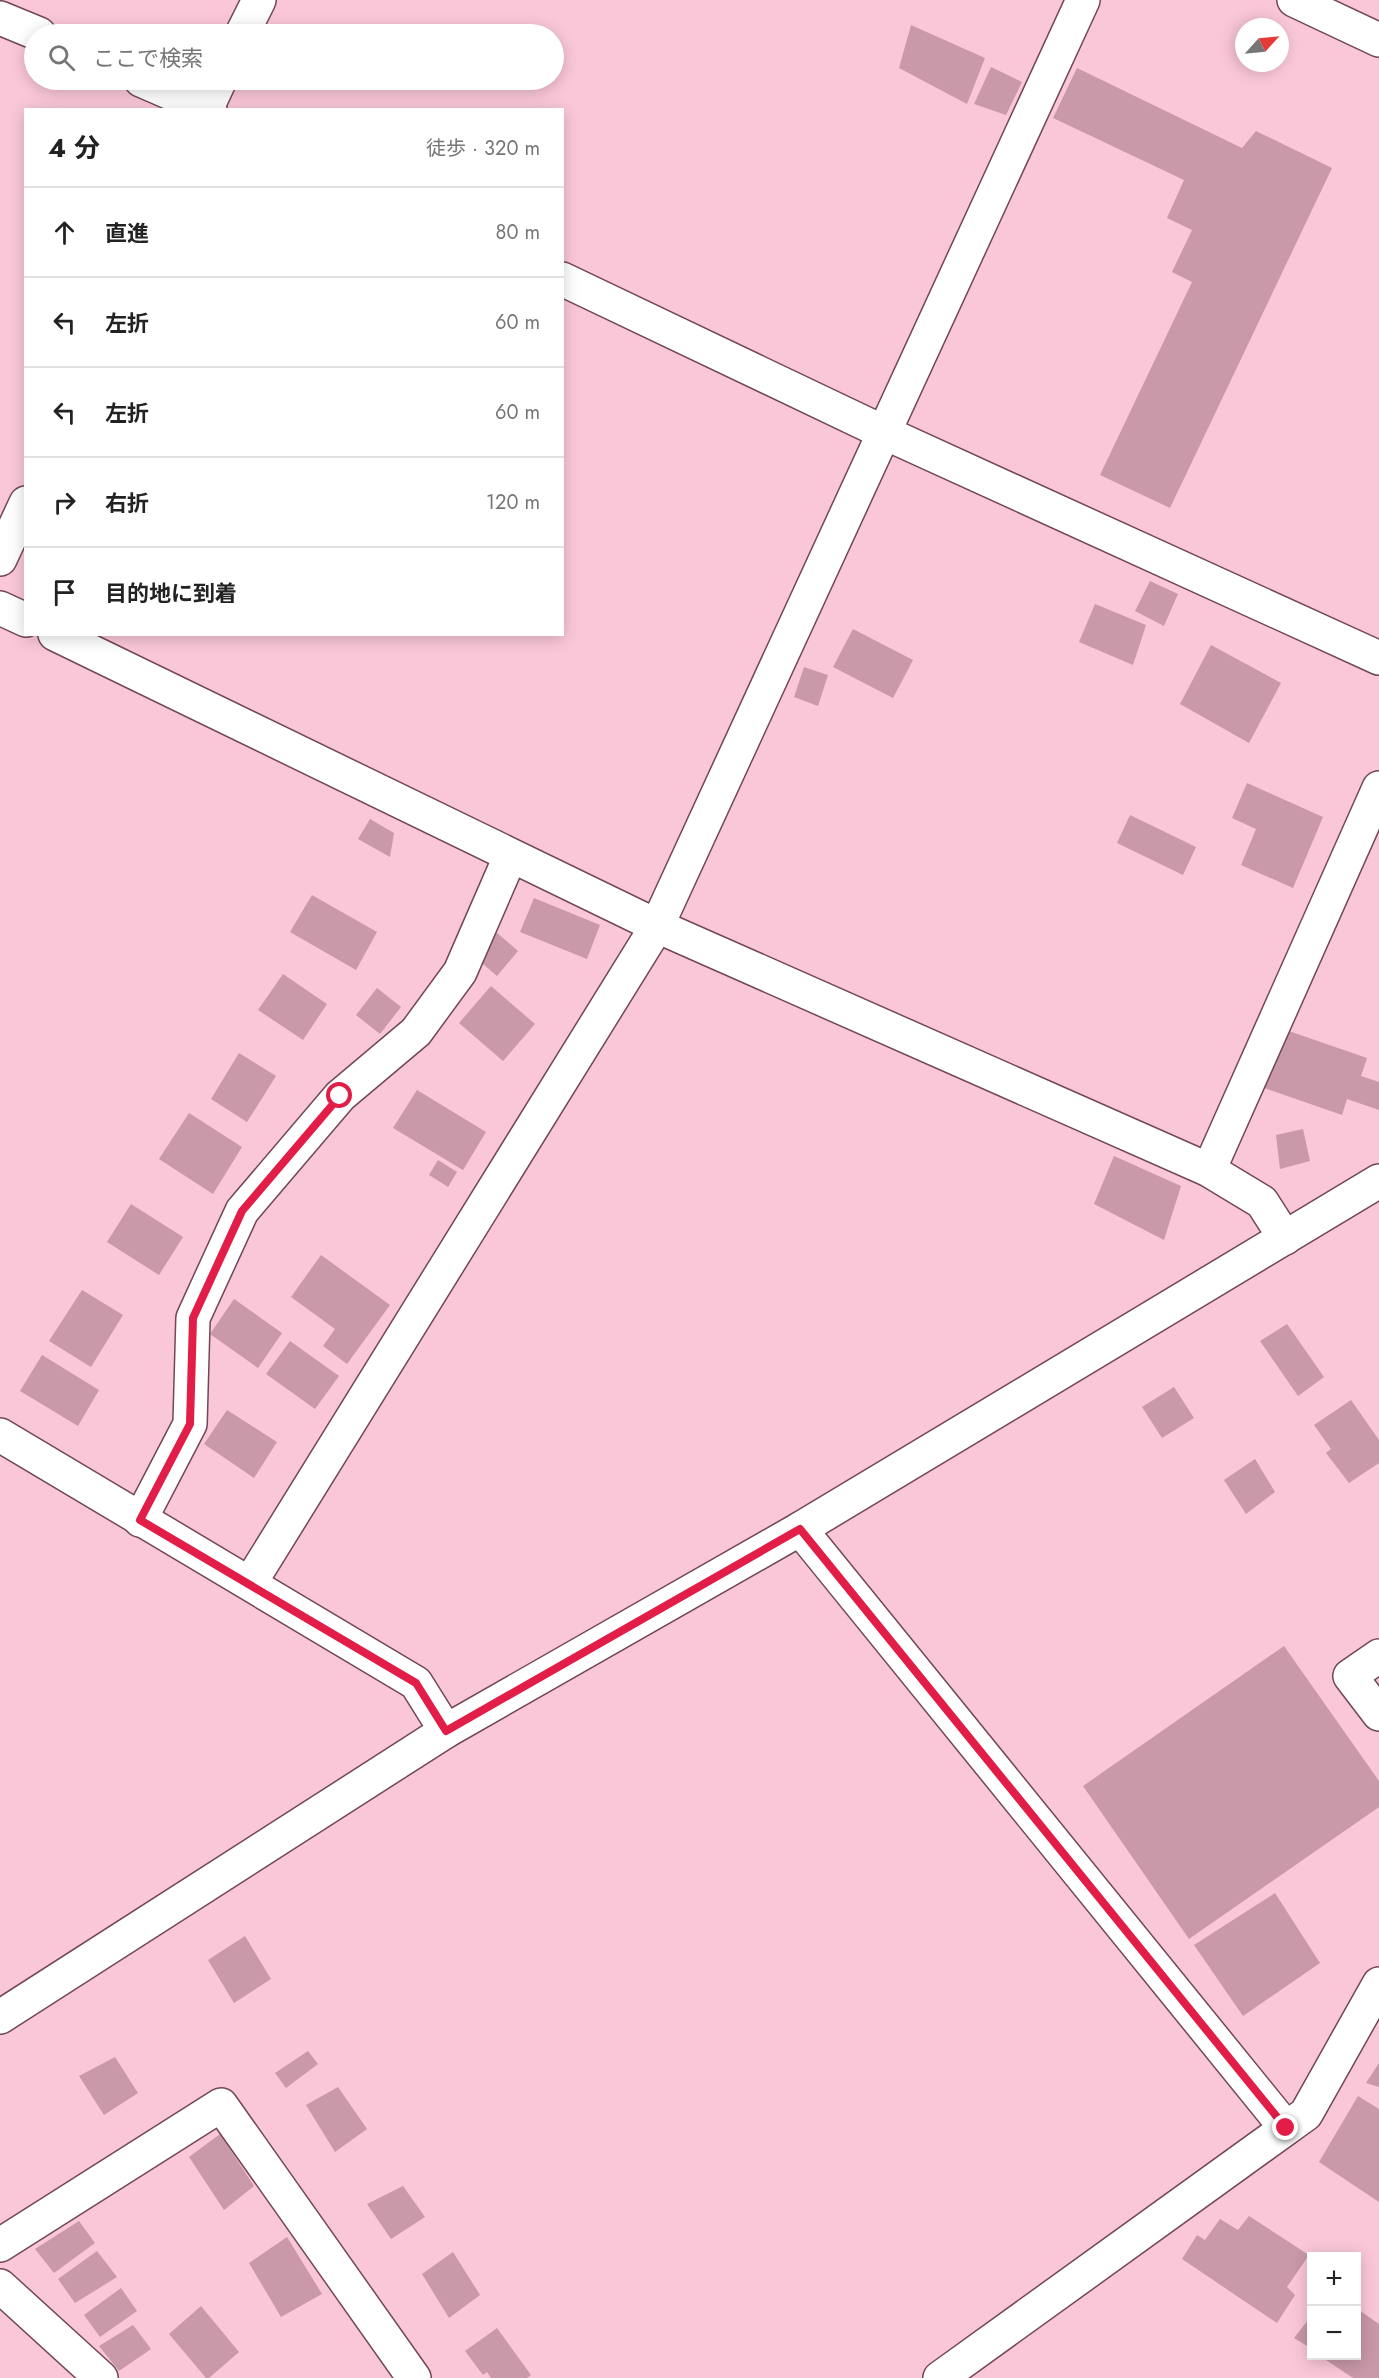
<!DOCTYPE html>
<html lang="ja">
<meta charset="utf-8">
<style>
:root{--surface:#fff;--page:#f2f2f2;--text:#222;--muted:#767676;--line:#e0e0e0}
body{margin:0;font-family:Jost,"Noto Sans JP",sans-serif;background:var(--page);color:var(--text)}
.controls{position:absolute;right:18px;bottom:18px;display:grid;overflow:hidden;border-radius:0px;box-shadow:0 3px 15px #0003}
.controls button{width:54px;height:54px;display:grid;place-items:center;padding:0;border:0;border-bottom:2px solid var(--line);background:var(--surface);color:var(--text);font:30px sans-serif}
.compass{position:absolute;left:1235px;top:18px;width:54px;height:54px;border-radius:50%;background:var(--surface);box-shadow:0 3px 15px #0003;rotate:63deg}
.stop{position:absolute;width:18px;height:18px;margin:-14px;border:4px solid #e11d48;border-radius:50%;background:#fff}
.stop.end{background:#e11d48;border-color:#fff;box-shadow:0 2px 6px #0008}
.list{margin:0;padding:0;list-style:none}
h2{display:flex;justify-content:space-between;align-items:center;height:78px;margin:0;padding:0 24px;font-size:26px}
h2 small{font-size:20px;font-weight:400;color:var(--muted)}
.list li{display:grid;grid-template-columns:39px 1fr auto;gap:18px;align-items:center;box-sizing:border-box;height:90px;padding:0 24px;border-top:2px solid var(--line)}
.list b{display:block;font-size:22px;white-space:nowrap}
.list em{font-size:20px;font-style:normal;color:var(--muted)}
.icon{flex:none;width:33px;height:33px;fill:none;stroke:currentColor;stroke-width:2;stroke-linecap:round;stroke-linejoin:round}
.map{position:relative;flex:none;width:1379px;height:2378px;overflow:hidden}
.search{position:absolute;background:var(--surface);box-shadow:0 3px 15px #0003;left:24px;top:24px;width:540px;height:66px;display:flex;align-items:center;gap:15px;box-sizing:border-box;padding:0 21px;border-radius:33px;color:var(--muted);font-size:22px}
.panel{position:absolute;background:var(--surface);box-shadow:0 3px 15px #0003;left:24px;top:108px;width:540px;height:528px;border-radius:0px}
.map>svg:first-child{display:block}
.building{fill:#c998a9}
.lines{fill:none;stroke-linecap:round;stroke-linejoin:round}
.minor-casing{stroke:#714757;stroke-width:36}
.tertiary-casing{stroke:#714757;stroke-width:36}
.minor{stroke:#fff;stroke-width:33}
.tertiary{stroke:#fff;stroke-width:33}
.route{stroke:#e11d48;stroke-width:8}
</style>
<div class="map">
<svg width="1379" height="2378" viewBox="0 0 1379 2378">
<rect width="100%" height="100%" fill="#fac7d9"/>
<g class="building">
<polygon points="911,25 985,58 967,104 899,68"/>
<polygon points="991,67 1022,82 1006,115 974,104"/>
<polygon points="1077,68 1242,148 1256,131 1332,168 1170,508 1100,475 1192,282 1172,272 1192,230 1167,218 1184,180 1053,118"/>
<polygon points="1150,581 1178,594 1164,626 1135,611"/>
<polygon points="1095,604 1146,625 1133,665 1079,642"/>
<polygon points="853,629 913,660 893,698 833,667"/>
<polygon points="1211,645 1281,683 1249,743 1180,704"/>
<polygon points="804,667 828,675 818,706 794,697"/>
<polygon points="1247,783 1323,817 1293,888 1241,865 1256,829 1232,818"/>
<polygon points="1130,815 1196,847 1183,875 1117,843"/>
<polygon points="370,819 394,833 390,857 358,839"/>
<polygon points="312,895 377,932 356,970 290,932"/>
<polygon points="534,898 600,925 587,959 520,932"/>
<polygon points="496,932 518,951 497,976 475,957"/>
<polygon points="283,974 327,1004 303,1040 258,1010"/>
<polygon points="491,986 535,1024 503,1061 459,1023"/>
<polygon points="377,988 401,1007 380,1034 356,1015"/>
<polygon points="1283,1029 1367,1058 1361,1076 1379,1082 1379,1110 1347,1099 1342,1115 1264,1088"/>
<polygon points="239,1053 276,1076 247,1122 211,1099"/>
<polygon points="417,1090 486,1132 463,1170 393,1128"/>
<polygon points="189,1113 242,1147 213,1194 159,1159"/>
<polygon points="1303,1129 1310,1161 1280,1169 1276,1135"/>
<polygon points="1114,1156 1181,1186 1164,1240 1094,1204"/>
<polygon points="438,1160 457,1172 448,1187 429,1175"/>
<polygon points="131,1204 183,1237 159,1275 107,1242"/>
<polygon points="321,1255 390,1305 347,1364 323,1346 335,1329 291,1297"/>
<polygon points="82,1290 123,1315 91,1367 49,1341"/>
<polygon points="234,1299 282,1333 258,1368 210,1334"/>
<polygon points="1287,1324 1324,1377 1298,1396 1260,1341"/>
<polygon points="290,1341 339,1376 315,1409 266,1374"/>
<polygon points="42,1355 99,1390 78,1426 20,1391"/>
<polygon points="1174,1387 1194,1418 1162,1438 1142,1407"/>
<polygon points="1351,1400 1379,1440 1379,1463 1349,1483 1326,1453 1331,1449 1314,1425"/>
<polygon points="227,1410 277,1442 254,1478 204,1444"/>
<polygon points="1255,1459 1275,1492 1246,1514 1224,1480"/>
<polygon points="1284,1646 1379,1781 1379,1807 1189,1939 1083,1786"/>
<polygon points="1275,1893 1320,1963 1243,2016 1194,1945"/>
<polygon points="245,1936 271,1979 234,2003 208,1960"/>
<polygon points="308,2051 318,2064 286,2088 275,2073"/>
<polygon points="115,2057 138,2093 104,2115 79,2076"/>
<polygon points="1379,2063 1379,2087 1366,2083"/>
<polygon points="338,2087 367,2129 335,2152 306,2105"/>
<polygon points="1358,2096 1379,2109 1379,2202 1319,2162"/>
<polygon points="220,2134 254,2186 224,2210 189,2157"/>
<polygon points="403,2186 425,2217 391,2239 367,2204"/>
<polygon points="1249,2216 1309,2255 1287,2287 1295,2295 1277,2323 1182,2259 1197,2235 1205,2240 1220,2219 1238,2230"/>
<polygon points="79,2221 95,2243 54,2273 35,2249"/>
<polygon points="287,2237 322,2294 281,2317 249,2263"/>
<polygon points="97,2251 117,2277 75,2303 58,2279"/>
<polygon points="453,2252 480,2295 449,2318 422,2274"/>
<polygon points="121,2288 137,2311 100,2337 84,2315"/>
<polygon points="201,2306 239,2352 209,2378 206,2378 169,2334"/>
<polygon points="1356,2308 1379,2324 1379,2378 1353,2378 1320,2356 1356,2356"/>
<polygon points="1312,2315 1312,2349 1294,2338"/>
<polygon points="133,2325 151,2349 119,2371 99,2346"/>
<polygon points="497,2328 531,2375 527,2378 491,2378 487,2372 483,2375 465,2351"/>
</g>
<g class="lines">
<g class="minor-casing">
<g id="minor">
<polyline points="0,18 39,34"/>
<polyline points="242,34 259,0"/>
<polyline points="141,80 210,110"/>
<polyline points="206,110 220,80"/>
<polyline points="562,279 883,432 1379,658"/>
<polyline points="0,559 26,503"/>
<polyline points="0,608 26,620"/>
<polyline points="55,634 657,926 1209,1170 1262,1202 1285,1238"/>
<polyline points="1209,1170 1379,788"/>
<polyline points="0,1435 416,1683 446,1731"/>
<polyline points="140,1520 190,1424 193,1318 242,1211 340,1096 416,1032 460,972 510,857"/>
<polyline points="250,1583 657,926 1083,0"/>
<polyline points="1379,1656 1350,1676 1379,1714"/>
<polyline points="0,2017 446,1731 800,1529 1286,2128"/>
<polyline points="0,2245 221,2105 414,2378"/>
<polyline points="0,2286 101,2378"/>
<polyline points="940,2378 1306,2114 1379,1984"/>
</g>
</g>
<g class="tertiary-casing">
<g id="tertiary">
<polyline points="1294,0 1379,40"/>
<polyline points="800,1529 1379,1181"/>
</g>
</g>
<use href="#minor" class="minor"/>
<use href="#tertiary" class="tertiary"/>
</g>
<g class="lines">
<polyline class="route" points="340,1096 242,1211 193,1318 190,1424 140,1520 416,1683 446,1731 800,1529 1286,2128"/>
</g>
</svg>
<div class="controls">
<button>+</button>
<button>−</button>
</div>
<svg class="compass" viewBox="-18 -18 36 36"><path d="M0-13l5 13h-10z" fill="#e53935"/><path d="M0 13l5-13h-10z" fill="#767676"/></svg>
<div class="stop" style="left:340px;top:1096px"></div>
<div class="stop end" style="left:1286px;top:2128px"></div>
<div class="search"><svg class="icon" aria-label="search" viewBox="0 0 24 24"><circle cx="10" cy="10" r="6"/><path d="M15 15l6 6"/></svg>ここで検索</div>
<section class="panel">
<h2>4 分<small>徒歩 · 320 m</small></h2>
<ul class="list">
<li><svg class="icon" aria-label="ahead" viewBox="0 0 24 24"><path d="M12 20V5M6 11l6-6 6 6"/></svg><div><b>直進</b></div><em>80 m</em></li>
<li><svg class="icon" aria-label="left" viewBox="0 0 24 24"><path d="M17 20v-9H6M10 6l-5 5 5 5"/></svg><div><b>左折</b></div><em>60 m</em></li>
<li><svg class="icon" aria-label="left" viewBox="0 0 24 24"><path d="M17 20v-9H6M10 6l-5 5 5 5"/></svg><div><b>左折</b></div><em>60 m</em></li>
<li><svg class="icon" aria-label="right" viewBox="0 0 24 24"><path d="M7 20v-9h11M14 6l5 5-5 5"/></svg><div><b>右折</b></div><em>120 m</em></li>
<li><svg class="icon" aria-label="arrive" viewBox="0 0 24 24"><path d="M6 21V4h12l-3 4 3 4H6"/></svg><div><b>目的地に到着</b></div></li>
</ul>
</section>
</div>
